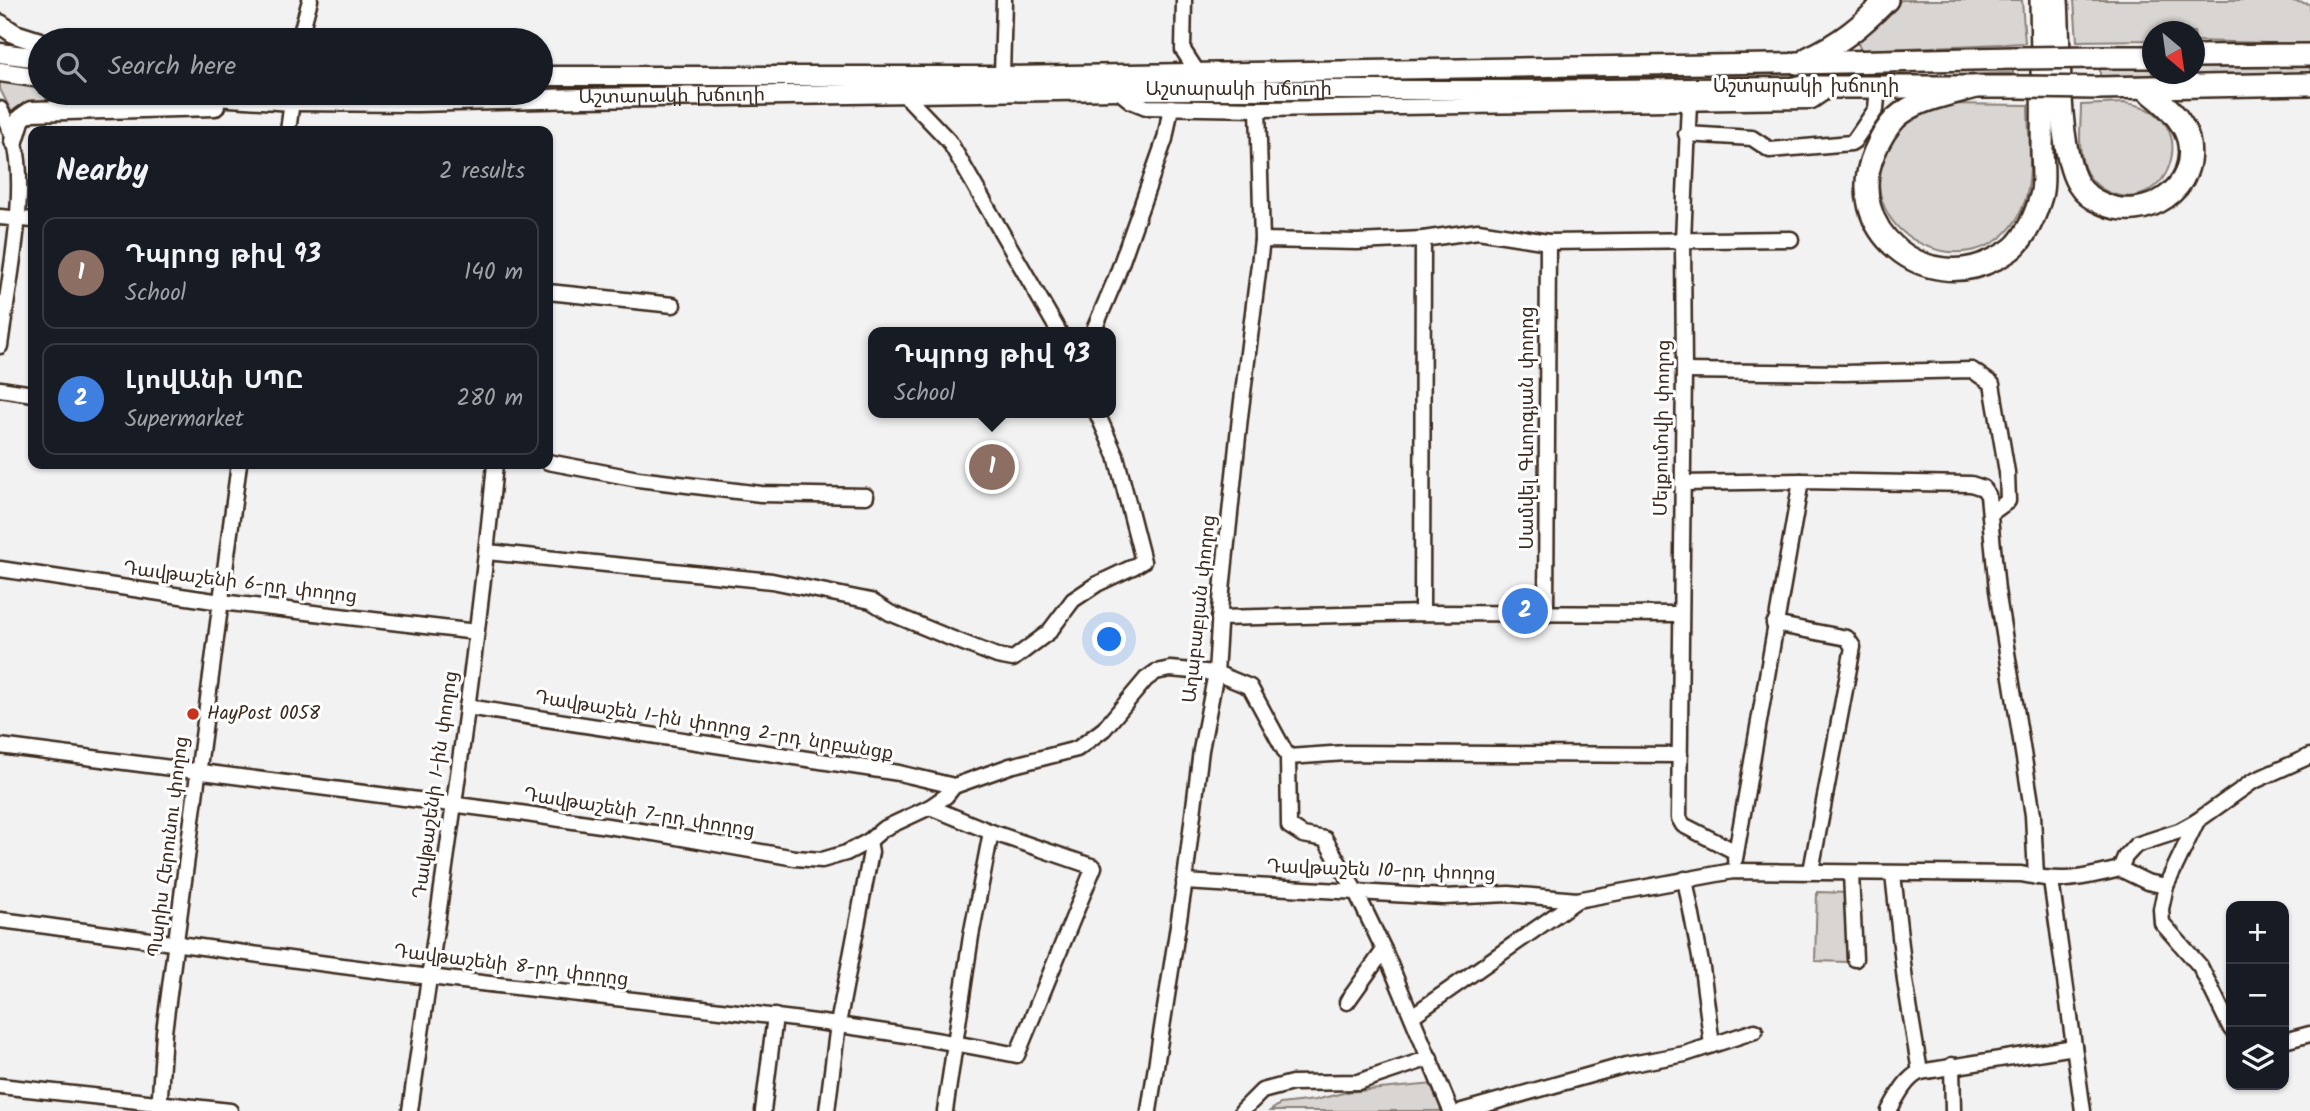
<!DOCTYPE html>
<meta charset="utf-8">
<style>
:root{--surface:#171b24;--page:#242831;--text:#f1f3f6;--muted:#9ea1a6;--line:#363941;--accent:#8c9099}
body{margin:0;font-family:Kalam,"Noto Sans Armenian",sans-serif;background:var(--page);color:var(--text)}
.controls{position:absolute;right:21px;bottom:21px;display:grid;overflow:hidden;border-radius:14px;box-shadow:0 2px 5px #0004}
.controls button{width:63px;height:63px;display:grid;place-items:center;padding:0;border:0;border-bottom:2px solid var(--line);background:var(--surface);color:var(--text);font:35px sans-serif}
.compass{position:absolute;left:2142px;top:21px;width:63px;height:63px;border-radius:50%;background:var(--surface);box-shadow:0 2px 5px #0004;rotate:151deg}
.you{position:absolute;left:1110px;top:640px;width:24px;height:24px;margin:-18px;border:5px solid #fff;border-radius:50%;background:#1a73e8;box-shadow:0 0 0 10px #1a73e833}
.badge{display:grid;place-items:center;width:46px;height:46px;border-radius:50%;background:var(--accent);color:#fff;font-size:23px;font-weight:700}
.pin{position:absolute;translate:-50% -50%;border:4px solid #fff;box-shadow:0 2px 7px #0006}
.popup{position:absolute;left:868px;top:327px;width:248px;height:91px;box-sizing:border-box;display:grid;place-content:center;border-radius:14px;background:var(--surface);filter:drop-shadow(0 2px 5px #0005);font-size:23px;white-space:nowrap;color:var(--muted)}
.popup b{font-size:26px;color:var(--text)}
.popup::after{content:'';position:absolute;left:50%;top:100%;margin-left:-14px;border:14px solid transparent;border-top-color:var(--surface)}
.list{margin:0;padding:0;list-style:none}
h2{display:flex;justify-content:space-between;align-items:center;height:91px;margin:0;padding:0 28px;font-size:30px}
h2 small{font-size:23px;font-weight:400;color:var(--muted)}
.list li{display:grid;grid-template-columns:46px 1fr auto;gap:21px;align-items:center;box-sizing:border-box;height:112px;margin:0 14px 14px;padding:0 14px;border:2px solid var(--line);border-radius:14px}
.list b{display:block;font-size:26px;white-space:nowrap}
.list p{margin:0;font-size:23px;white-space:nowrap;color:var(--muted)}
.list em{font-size:23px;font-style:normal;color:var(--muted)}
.icon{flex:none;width:38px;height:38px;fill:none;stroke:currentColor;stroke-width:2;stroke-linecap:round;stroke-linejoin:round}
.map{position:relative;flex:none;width:2310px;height:1111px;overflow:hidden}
.search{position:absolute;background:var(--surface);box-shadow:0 2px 5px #0004;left:28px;top:28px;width:525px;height:77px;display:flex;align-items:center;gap:18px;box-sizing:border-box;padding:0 24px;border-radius:38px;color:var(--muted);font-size:26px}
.panel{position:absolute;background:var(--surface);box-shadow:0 2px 5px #0004;left:28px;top:126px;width:525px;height:343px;border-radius:14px}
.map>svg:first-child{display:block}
.green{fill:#d8d5d2;stroke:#8a8078;stroke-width:2}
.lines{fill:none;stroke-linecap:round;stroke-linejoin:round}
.minor-casing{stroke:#3b2a1e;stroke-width:19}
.major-casing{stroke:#3b2a1e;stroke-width:23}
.highway-casing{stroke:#3b2a1e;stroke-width:26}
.minor{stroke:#fff;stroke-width:14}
.major{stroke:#fff;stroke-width:18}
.highway{stroke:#fff;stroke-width:21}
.highway-bridge-casing{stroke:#3b2a1e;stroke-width:26;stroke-linecap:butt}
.highway-bridge{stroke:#fff;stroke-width:21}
.poi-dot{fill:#c8321e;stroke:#fff;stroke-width:2.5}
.labels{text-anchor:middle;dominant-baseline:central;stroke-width:6;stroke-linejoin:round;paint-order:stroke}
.street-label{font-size:19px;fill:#3b2a1e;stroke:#fff}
.poi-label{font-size:19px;fill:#3b2a1e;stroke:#fff;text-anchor:start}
</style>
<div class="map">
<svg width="2310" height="1111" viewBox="0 0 2310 1111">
<rect width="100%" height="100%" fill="#f3f2f2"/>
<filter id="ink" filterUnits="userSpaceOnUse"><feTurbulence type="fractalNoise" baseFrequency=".0143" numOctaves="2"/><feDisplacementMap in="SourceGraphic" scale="14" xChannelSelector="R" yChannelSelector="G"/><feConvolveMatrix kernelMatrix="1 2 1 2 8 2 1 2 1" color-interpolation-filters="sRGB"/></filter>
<g filter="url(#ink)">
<g class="green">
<polygon points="1901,0 2022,0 2025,43 1861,50 1857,42"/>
<polygon points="2074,0 2286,0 2310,4 2310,44 2195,41 2194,32 2152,32 2152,40 2077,41"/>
<polygon points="2013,66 2013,73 1864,78 1864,72"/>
<polygon points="2310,67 2310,74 2100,76 2100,69 2152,68 2152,74 2194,74 2195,68"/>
<polygon points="1852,72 1852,79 1529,81 1531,79"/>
<polygon points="0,78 40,82 40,93 127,93 203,102 16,121 0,89"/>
<path d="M2124 103C2206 110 2172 220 2108 192 2095 186 2084 174 2082 159 2078 142 2081 123 2081 105Z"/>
<path d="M1946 104 2028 105C2028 134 2034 174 2025 201 1991 301 1840 239 1889 146 1895 135 1900 124 1911 117 1921 111 1935 108 1946 104Z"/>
<polygon points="1817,892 1849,893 1847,962 1815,961"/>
<polygon points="1434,1084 1445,1111 1270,1111 1280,1104 1315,1100 1347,1092"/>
</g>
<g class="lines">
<g class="minor-casing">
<g id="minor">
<polyline points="1184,0 1183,50 1198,73"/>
<polyline points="299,40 310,0"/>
<polyline points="1002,76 1004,0"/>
<polyline points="1117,90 1131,101 1146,107 1258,109 1812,101 1831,88"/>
<polyline points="904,94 949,141 1059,332"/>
<polyline points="1689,103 1683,240 1684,371 1679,818 1683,825 1736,852"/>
<path d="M0 109C5 120 12 131 15 143 28 195 7 291 0 346"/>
<polyline points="288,131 292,101"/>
<polyline points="1686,134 1752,138 1770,150 1851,143 1854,141 1876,109 1878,86"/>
<polyline points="0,217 33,220"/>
<polyline points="1262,240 1357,242 1423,239 1478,231 1548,242 1791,239"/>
<polyline points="548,292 673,305"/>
<polyline points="1093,332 1116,278 1165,139 1171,107"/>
<polyline points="1684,371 1844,373 1972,370 1992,384 2007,472 2008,501 1990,514"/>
<polyline points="0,389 33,394"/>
<polyline points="548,462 638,479 761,494 866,496"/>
<polyline points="1682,483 1801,481 1971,484 1983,488 1988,495 1997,590 2033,815 2036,877"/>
<polyline points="487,552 772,581 871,601 890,613 948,637 997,656 1013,659 1049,632 1073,600 1097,584 1133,567 1143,561 1116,456 1097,413"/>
<polyline points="0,569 221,602 476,632"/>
<polyline points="1422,613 1423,239"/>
<polyline points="1546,615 1548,242"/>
<polyline points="1219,618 1422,613 1680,614"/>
<polyline points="1774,624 1847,638 1853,647 1811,871"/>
<polyline points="467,707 899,773 954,786"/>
<polyline points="0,746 520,813 654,833 795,858 822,860 846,853 869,841 883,829 930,807 946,796 954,786 1010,766 1077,749 1104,729 1146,679 1156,672 1170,669 1216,673 1250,687 1288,757 1289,826 1303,835 1325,839 1356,892 1384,950 1451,1111"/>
<polyline points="1288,757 1346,753 1680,755"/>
<polyline points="930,807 991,832 971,936 945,1111"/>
<polyline points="1735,859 1801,481"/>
<polyline points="2120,869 2125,857 2136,845 2179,831 2197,821"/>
<polyline points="1851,874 1855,959"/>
<polyline points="1893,874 1905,981 1920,1072"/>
<polyline points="1685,879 1702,968 1712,1045"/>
<polyline points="2051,880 2083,1111"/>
<polyline points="1184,882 1444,897 1509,894 1577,900"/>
<polyline points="2166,886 2197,821 2252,782 2310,756"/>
<path d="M0 920C143 938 286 960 430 977 626 1001 823 1016 1017 1055L1094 867 991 832"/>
<polyline points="1347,1002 1384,950"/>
<path d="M1412 1016 1577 900 1733 871 2021 874C2064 883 2078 879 2120 869L2147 882 2166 886 2161 909 2162 923 2200 966 2231 1029"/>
<polyline points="2284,1041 2310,1034"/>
<polyline points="1952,1065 1953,1111"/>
<polyline points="0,1086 230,1111"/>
<polyline points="159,1111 164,1032 239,464"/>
<path d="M410 1111C440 896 475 680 495 464"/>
<polyline points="763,1111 775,1016"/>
<polyline points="827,1111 838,1024 871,852 869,841"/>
<polyline points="1149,1111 1184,887 1201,750 1216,673 1220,610 1240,417 1262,240 1258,109"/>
<polyline points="1242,1111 1262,1091 1292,1083 1358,1082 1430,1058"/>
<polyline points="1462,1111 1626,1065 1685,1054 1755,1031"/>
<path d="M1889 1111C1897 1097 1905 1079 1920 1072L2074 1047"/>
</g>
</g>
<g class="major-casing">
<g id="major">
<polyline points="0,24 15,34 40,42"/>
<polyline points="0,53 40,58"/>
<polyline points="0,72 40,78"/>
<polyline points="541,76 1002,76 1797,63"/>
<path id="s1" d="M168 93 292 101 416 102 584 98 1117 90H1510L1798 87"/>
<polyline points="14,141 21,118 31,111 215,106"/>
</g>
</g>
<g class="highway-casing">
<g id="highway">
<path d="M2057 0C2060 44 2057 150 2078 184 2084 194 2093 200 2103 204 2145 223 2200 189 2188 139 2182 117 2161 100 2144 88"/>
<polyline points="2194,56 2310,55"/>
<polyline points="2097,57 2152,57"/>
<path d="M1808 58C1841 43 1861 26 1887 0"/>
<polyline points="1797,63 2014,58"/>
<polyline points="1798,87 2015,87"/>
<path d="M1975 87C1950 95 1916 99 1896 118 1887 127 1879 141 1874 153 1842 229 1925 296 1995 259 2003 255 2012 250 2017 244 2029 231 2036 213 2041 196 2045 182 2042 164 2042 149 2043 99 2042 50 2041 0"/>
<polyline points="2098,88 2310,84"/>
</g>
</g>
<use href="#minor" class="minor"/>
<use href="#major" class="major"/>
<use href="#highway" class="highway"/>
<g class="highway-bridge-casing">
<g id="highway-bridge">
<polyline points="2014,58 2097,57"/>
<polyline points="2015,87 2098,88"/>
</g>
</g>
<use href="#highway-bridge" class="highway-bridge"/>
</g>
</g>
<circle class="poi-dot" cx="193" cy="714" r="7"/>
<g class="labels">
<g class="street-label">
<text x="1806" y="87">Աշտարակի խճուղի</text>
<text stroke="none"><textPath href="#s1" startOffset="1071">Աշտարակի խճուղի</textPath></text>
<text stroke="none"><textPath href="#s1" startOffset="504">Աշտարակի խճուղի</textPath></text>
<text transform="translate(1528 428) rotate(-90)">Սամվել Գևորգյան փողոց</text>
<text transform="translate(1663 428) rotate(-89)">Մելքումովի փողոց</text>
<text transform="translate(240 583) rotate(7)">Դավթաշենի 6-րդ փողոց</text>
<text transform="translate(1200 609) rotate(-84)">Աղաբաբյան փողոց</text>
<text transform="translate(714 726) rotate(9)">Դավթաշեն 1-ին փողոց 2-րդ նրբանցք</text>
<text transform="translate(436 785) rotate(-82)">Դավթաշենի 1-ին փողոց</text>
<text transform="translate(639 813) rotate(9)">Դավթաշենի 7-րդ փողոց</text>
<text transform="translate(169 847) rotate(-83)">Պարիս Հերունու փողոց</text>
<text transform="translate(1381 871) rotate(2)">Դավթաշեն 10-րդ փողոց</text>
<text transform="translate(511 966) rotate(7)">Դավթաշենի 8-րդ փողոց</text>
</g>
<g class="poi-label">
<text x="207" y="714">HayPost 0058</text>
</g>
</g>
</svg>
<div class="controls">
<button>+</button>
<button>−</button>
<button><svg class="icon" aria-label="layers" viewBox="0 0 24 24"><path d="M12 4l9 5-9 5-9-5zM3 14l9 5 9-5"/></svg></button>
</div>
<svg class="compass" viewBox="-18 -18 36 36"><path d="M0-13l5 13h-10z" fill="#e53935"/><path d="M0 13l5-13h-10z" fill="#9ea1a6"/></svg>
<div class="you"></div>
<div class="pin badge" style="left:992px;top:467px;background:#8d6e63">1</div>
<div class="popup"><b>Դպրոց թիվ 93</b>School</div>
<div class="pin badge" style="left:1525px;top:611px;background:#3f7fe0">2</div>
<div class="search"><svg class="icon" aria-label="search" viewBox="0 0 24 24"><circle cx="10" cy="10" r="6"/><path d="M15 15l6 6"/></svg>Search here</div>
<section class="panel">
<h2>Nearby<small>2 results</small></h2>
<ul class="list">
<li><span class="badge" style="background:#8d6e63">1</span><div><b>Դպրոց թիվ 93</b><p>School</p></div><em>140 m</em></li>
<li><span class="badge" style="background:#3f7fe0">2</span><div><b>ԼյովԱնի ՍՊԸ</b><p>Supermarket</p></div><em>280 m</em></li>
</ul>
</section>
</div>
